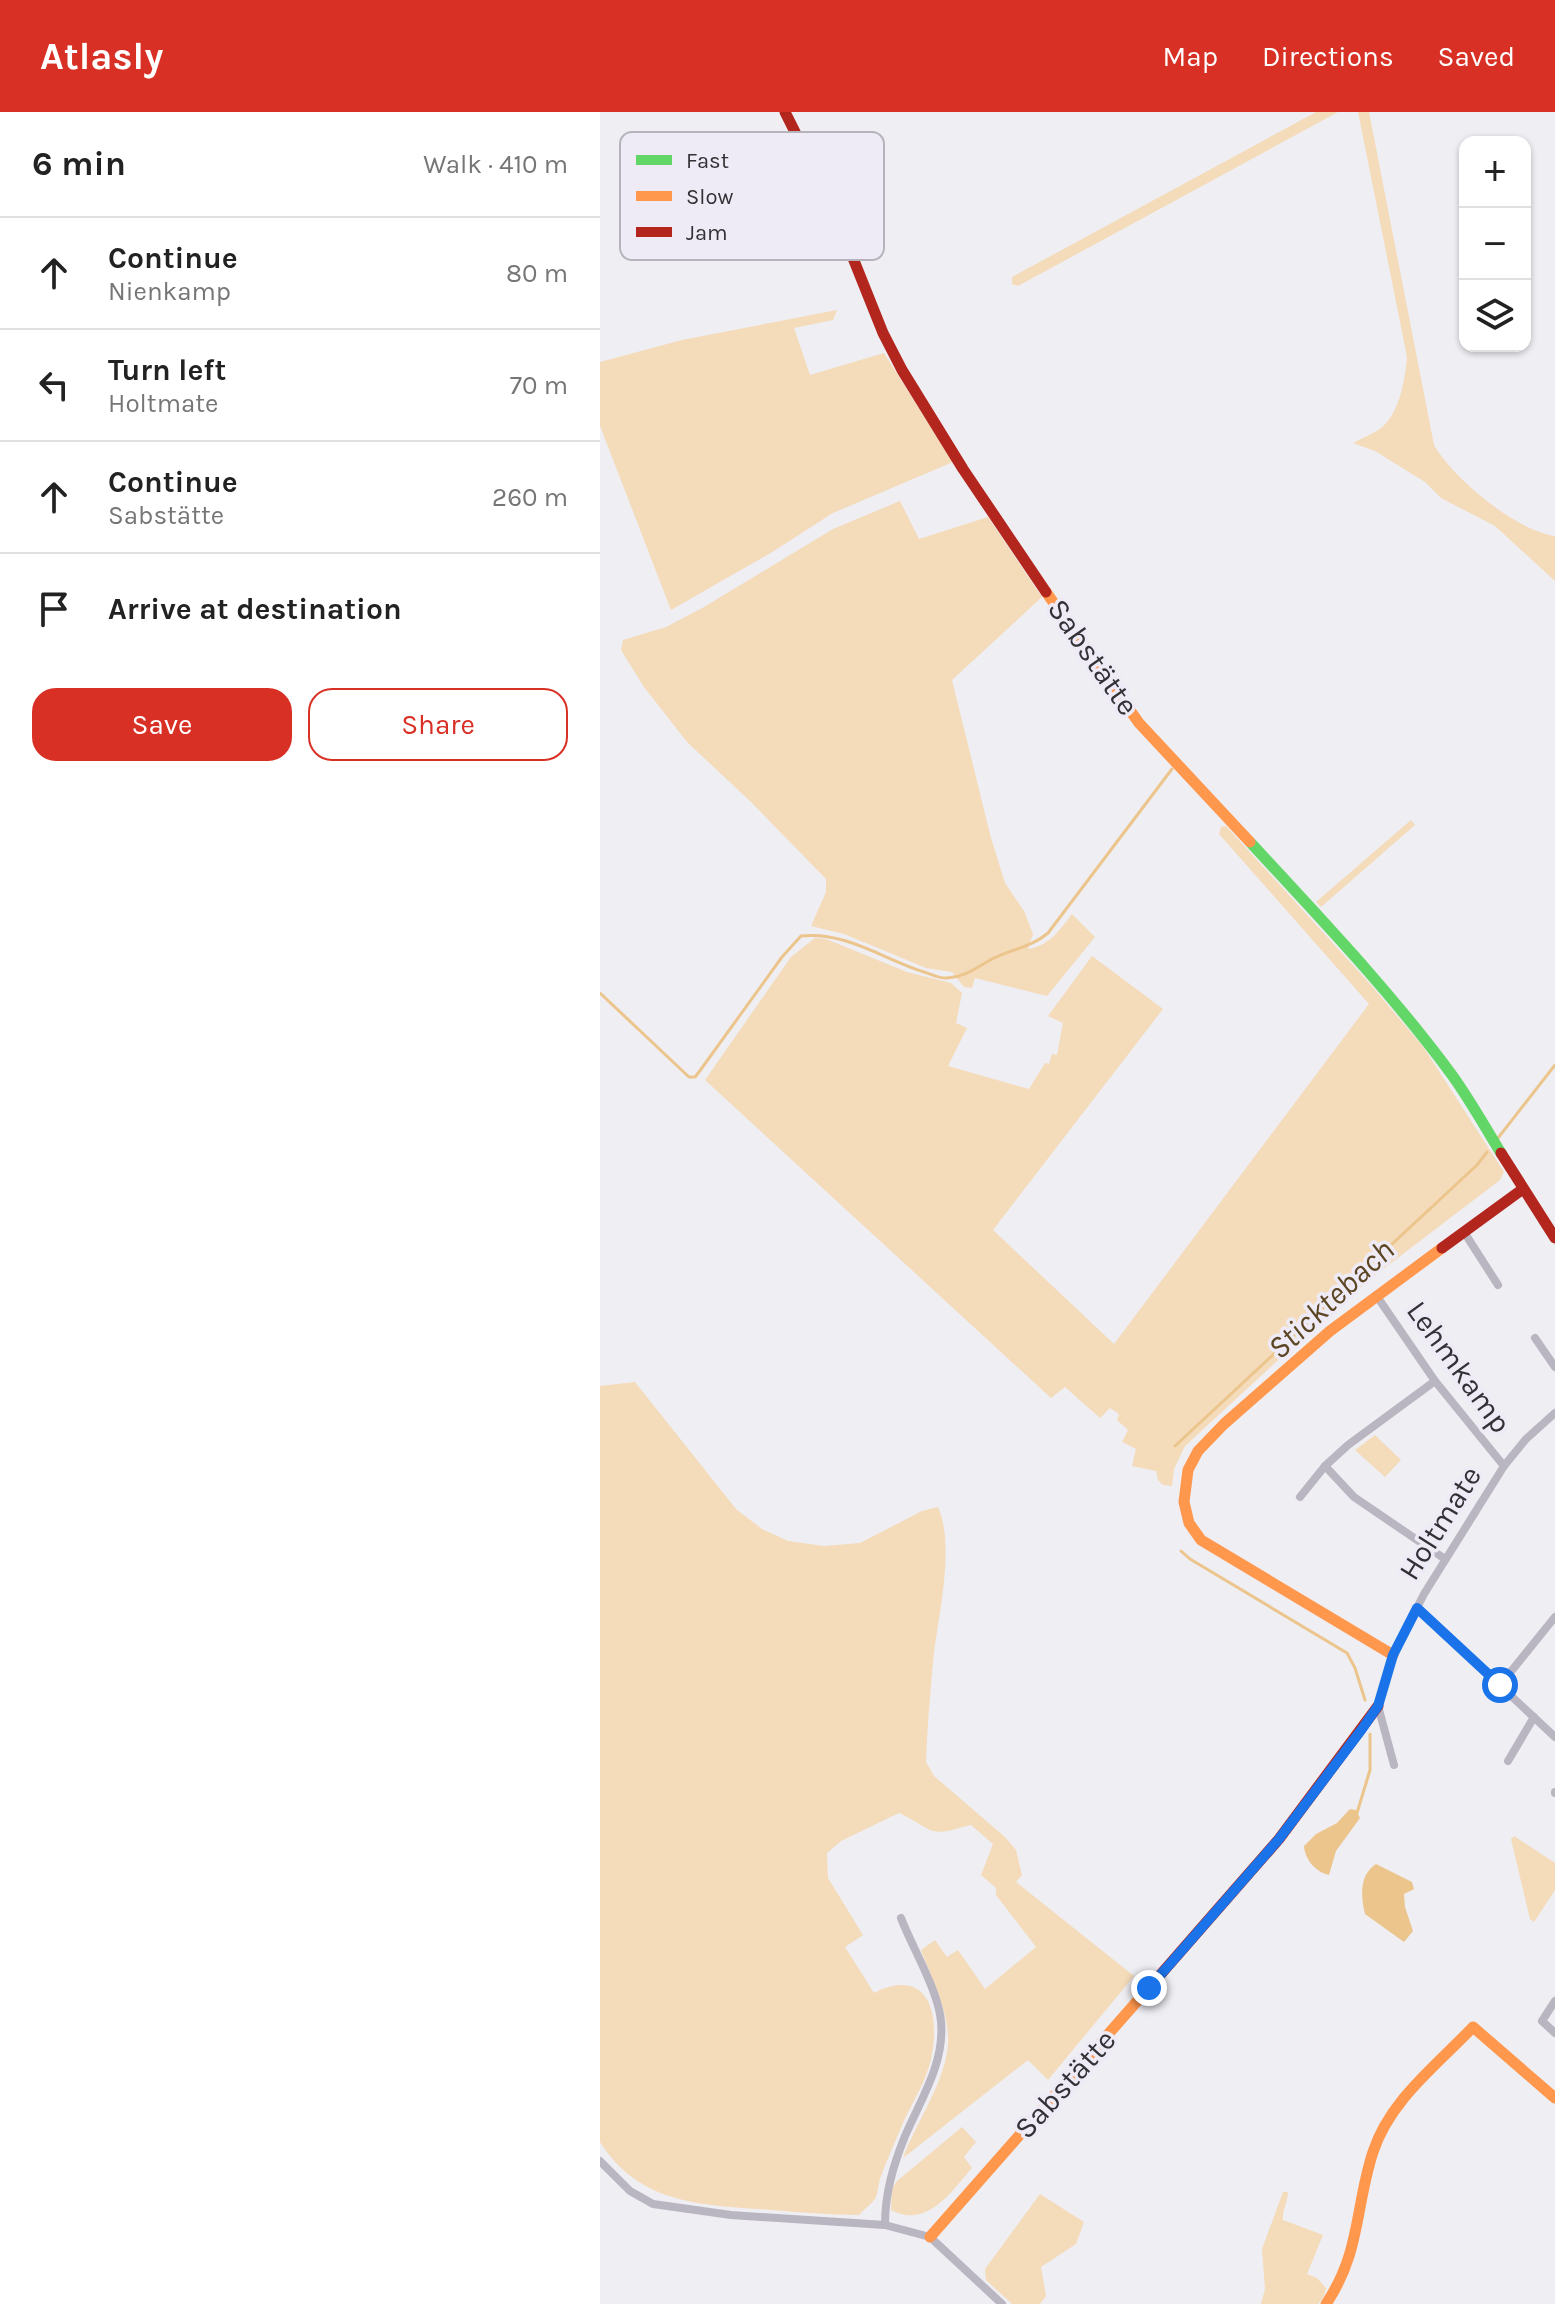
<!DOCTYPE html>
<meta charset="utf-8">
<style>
:root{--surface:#fff;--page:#f2f2f2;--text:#222;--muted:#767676;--line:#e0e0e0;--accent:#d93025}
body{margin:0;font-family:Karla,sans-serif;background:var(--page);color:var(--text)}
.controls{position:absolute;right:24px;top:24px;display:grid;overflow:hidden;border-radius:16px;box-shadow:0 2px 6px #0004}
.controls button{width:72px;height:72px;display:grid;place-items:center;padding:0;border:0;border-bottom:2px solid var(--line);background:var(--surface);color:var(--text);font:40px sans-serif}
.stop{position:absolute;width:24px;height:24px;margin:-18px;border:6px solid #1a73e8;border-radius:50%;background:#fff}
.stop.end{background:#1a73e8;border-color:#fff;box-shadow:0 2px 8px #0008}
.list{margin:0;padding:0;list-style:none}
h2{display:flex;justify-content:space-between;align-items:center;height:104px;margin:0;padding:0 32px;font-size:34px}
h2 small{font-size:26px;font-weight:400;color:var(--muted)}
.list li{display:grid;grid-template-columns:52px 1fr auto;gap:24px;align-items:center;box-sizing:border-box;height:112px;padding:0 32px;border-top:2px solid var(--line)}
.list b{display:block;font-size:30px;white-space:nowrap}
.list p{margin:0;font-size:26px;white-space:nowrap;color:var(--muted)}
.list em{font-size:26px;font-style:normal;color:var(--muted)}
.actions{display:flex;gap:16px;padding:24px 32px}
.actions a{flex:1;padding:18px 0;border:2px solid var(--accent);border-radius:24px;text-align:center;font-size:28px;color:var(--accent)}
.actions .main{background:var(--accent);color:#fff}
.icon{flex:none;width:44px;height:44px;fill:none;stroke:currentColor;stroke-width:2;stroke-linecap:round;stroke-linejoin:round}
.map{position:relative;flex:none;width:955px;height:2192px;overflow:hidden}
header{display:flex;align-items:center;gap:48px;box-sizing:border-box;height:112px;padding:0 40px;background:var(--accent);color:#fff}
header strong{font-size:38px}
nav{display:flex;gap:44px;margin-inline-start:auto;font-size:28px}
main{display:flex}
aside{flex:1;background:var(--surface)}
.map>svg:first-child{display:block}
.green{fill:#f4dbba}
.water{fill:#ecc58d}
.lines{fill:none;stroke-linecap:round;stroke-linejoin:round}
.stream{stroke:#ecc58d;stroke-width:3}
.street{stroke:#b9b5c1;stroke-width:8}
.fast{stroke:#63d668;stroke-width:11}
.slow{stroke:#ff974d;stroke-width:11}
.jam{stroke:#b3261e;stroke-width:11}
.route{stroke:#1a73e8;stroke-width:10}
.labels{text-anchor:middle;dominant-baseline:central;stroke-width:7;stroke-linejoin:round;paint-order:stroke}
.street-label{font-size:30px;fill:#323135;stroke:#eeebf6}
.water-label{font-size:32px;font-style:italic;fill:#5c4522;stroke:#eeebf6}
.key{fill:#eeebf6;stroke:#b6b3bc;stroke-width:2}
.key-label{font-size:22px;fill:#323135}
</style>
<header>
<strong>Atlasly</strong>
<nav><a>Map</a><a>Directions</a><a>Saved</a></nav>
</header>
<main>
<aside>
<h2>6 min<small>Walk · 410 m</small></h2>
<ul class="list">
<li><svg class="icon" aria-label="ahead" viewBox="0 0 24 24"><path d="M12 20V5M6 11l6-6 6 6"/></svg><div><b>Continue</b><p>Nienkamp</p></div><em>80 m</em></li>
<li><svg class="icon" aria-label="left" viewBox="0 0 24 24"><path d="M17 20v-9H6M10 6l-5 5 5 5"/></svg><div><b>Turn left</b><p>Holtmate</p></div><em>70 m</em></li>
<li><svg class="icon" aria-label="ahead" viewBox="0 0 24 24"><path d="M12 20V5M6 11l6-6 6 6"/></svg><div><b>Continue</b><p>Sabstätte</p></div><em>260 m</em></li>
<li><svg class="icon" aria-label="arrive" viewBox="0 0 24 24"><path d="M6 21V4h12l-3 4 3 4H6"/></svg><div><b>Arrive at destination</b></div></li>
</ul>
<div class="actions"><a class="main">Save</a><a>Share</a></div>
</aside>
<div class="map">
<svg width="955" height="2192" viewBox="0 0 955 2192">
<rect width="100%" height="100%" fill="#efeef3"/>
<g class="green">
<polygon points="716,0 738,0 418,174 412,172 412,165"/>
<path d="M758 0H769L834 333C853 366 916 419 955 424V469L895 414 841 386 825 370 775 339 753 331C762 326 773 322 781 316 800 301 805 267 807 245Z"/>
<polygon points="237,198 233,208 194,216 210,263 284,241 353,350 233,401 169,442 71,498 0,314 0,250 82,228"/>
<path d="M300 389 319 427 388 405 442 485 352 568 391 726 405 771 424 799 433 822 428 837C449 834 460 818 472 802L495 825 447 884 375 866 372 876 364 875 352 860 326 856 244 822 211 814 226 780V767L151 690 87 630 44 575 21 538 23 528 66 515 104 495 233 417Z"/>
<polygon points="811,708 815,713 721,795 716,790"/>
<polygon points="626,714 771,873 824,936 904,1060 900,1068 774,1164 740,1194 727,1181 717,1190 727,1203 585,1334 574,1357 572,1374 563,1373 558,1368 556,1359 532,1354 536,1337 522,1330 528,1318 517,1308 519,1302 510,1296 500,1306 465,1275 451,1286 105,968 191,845 215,826 226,827 307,860 351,871 362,881 356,911 367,916 348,954 429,977 445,951 449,952 452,942 457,943 463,911 448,904 492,844 563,897 393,1118 514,1232 769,892 619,722 621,715"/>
<path d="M35 1270 136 1397 162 1417 188 1429 224 1434 260 1431 322 1399 338 1395C356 1435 337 1508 333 1550 330 1584 327 1617 326 1650L334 1664 405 1725 416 1738 422 1763 416 1770 534 1864 448 1968 428 1948 303 2046C316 2009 351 1963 348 1922 346 1894 331 1865 321 1838L335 1828 347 1845 358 1838 385 1877 436 1835 396 1783V1776L381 1763 393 1732 371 1713C360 1715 345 1722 333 1719 326 1717 309 1705 299 1701L241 1729 227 1741 228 1766 263 1823 245 1835 274 1881C326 1855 340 1898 332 1942 327 1970 311 1991 301 2016 294 2032 286 2050 280 2067 278 2073 278 2080 276 2085 272 2092 264 2097 259 2103 230 2103 200 2100 171 2098 103 2093 40 2093 0 2030V1274Z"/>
<polygon points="775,1323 801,1348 785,1365 755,1338"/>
<polygon points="914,1724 955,1751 955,1778 934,1810 930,1807 911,1727"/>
<path d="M362 2015 376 2030 364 2045 372 2056C351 2080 327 2117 291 2098L292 2077 297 2069Z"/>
<path d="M683 2080H688C688 2090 682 2098 683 2108L723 2123 707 2162 717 2166 726 2176 724 2184 718 2192H661L665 2177 662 2137Z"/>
<polygon points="440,2082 484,2110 476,2132 441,2155 446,2184 440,2192 412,2192 386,2168 385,2157"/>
</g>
<g class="water">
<path d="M750 1697 756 1698 760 1706 736 1739 729 1763C716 1760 705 1748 704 1734L716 1722 737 1711Z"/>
<path d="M776 1752 812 1770 814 1777 804 1782 805 1795 813 1819 804 1830 765 1802C761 1784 759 1763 776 1752Z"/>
</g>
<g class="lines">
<g class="stream">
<path d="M0 881 89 965H95L99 960 182 845 201 824C245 819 283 847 324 860 331 862 340 867 347 866 366 865 377 855 392 847 411 837 432 835 448 821L572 657"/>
<polyline points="898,1026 955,953"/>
<polyline points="575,1334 877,1053 887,1040"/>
<polyline points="581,1439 590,1447 747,1541 755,1556 765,1588"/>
<polyline points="757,1701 770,1658 770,1622"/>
</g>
<g class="street">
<polyline points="864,1120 898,1173"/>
<polyline points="776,1183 835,1269 904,1354"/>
<polyline points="935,1226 955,1255"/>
<polyline points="725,1354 754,1385 845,1447"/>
<polyline points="700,1385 725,1354 748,1333 835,1269"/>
<polyline points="817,1496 955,1625"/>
<polyline points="900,1573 955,1505"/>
<polyline points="908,1649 934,1605"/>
<polyline points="794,1653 778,1594 793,1543 824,1482 904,1354 926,1327 955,1301"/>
<polyline points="955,1680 955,1681"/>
<polyline points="955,1889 942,1909 955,1921"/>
<polyline points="0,2049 30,2079 53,2092 131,2103 285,2113 330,2125 402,2192"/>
<path d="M285 2113C285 2081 293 2054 305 2024 321 1987 345 1951 341 1909 338 1878 312 1835 301 1806"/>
</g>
<path class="fast" d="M650 730C719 805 791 880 852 963 870 988 885 1015 901 1041"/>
<g class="slow">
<polyline points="446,480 539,611 650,730"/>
<polyline points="793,1543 601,1428 589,1411 584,1390 588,1358 598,1339 624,1312 730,1219 842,1136"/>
<polyline points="330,2125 547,1878"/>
<path d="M726 2192C761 2140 755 2095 773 2040 790 1988 837 1953 873 1915L955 1986"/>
</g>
<g class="jam">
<polyline points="185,0 233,96 283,221 302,258 363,357 446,480"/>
<polyline points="901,1041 955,1126"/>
<polyline points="842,1136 923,1077"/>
<polyline points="547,1878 679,1727 778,1594"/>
</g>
</g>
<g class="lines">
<polyline class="route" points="549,1876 679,1727 762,1617 778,1594 793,1543 817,1496 900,1573"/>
</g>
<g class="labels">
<g class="street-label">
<text transform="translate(493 545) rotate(55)">Sabstätte</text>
<text transform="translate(859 1255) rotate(54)">Lehmkamp</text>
<text transform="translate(840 1411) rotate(-58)">Holtmate</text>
<text transform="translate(465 1972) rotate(-48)">Sabstätte</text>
</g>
<g class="water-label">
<text transform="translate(731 1187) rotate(-43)">Sticktebach</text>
</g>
</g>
<rect x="20" y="20" width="264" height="128" rx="12" class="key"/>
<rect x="36" y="43" width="36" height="10" fill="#63d668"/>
<rect x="36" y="79" width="36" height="10" fill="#ff974d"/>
<rect x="36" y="115" width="36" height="10" fill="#b3261e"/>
<g class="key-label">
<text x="86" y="56">Fast</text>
<text x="86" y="92">Slow</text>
<text x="86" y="128">Jam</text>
</g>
</svg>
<div class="controls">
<button>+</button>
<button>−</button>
<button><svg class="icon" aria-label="layers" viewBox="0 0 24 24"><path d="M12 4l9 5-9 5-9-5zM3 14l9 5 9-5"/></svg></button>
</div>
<div class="stop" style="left:900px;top:1573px"></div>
<div class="stop end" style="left:549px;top:1876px"></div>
</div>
</main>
